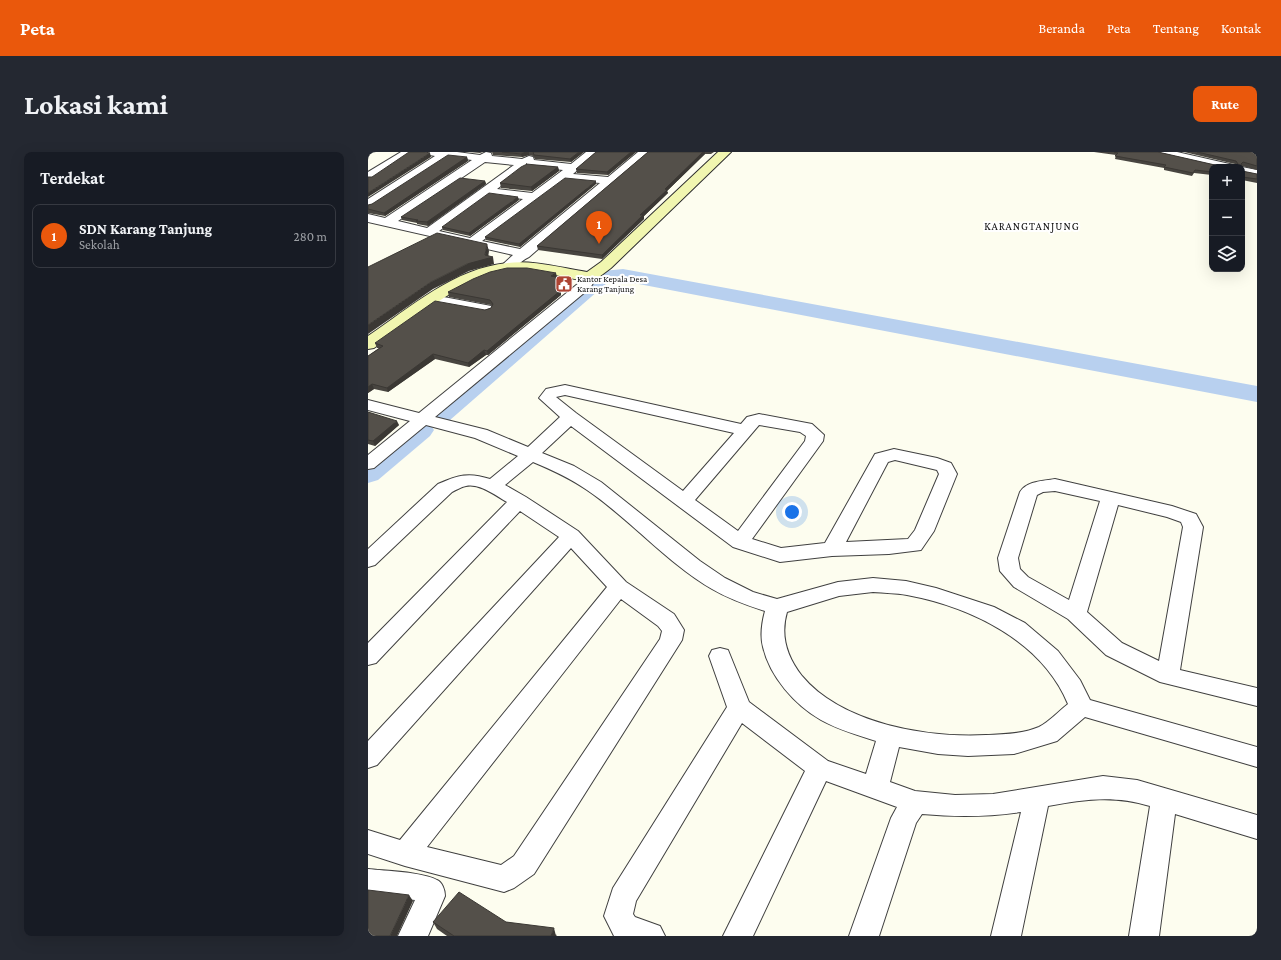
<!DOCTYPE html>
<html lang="id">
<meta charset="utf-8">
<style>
:root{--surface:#171b24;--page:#242831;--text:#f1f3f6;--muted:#9ea1a6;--line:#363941;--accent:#ea580c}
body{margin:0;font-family:"Crimson Pro",serif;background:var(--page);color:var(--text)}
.controls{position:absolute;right:12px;top:12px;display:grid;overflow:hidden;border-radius:8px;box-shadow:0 4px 16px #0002}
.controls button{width:36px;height:36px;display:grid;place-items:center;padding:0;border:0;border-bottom:1px solid var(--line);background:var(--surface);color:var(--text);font:20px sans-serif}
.you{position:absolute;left:424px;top:360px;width:14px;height:14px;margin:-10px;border:3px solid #fff;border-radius:50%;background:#1a73e8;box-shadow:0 0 0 6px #1a73e833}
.badge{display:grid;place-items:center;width:26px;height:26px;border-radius:50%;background:var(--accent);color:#fff;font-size:13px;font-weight:700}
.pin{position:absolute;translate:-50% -33px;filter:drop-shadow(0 1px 2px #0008)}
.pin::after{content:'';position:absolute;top:21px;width:14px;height:12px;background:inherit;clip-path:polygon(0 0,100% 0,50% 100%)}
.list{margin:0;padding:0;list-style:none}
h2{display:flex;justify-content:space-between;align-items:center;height:52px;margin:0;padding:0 16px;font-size:17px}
h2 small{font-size:13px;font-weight:400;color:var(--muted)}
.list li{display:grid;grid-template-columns:26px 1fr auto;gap:12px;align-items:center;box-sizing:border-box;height:64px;margin:0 8px 8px;padding:0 8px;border:1px solid var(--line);border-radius:8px}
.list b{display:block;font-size:15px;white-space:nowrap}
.list p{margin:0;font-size:13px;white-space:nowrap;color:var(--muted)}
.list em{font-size:13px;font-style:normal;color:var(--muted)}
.icon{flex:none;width:22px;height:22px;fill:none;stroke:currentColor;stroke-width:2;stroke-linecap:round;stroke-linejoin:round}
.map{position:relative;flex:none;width:889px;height:784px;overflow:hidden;border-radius:8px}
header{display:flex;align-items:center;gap:24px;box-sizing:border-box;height:56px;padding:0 20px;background:var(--accent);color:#fff}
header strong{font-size:19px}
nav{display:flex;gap:22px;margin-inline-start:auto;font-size:14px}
.intro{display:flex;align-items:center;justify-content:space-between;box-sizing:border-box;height:96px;padding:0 24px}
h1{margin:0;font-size:28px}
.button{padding:10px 18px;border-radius:8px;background:var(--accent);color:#fff;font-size:14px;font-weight:700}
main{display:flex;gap:24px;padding:0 24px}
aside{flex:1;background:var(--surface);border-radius:8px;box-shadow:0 4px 16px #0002}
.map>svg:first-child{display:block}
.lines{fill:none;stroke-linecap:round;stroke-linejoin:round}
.river{fill:#b8d0ef;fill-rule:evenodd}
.street-casing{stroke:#404040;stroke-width:2}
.secondary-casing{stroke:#2f2f2f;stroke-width:2}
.street{fill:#fff;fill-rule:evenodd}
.secondary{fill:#f1f6b0;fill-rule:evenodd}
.wall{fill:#484540}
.shaded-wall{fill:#3b3834}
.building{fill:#54504a;stroke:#3b3834}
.labels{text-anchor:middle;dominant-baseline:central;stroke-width:4;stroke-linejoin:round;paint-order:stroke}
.far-poi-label{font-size:9px;fill:#0d0d0d;stroke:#fff;text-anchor:start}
.far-quarter-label{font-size:11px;letter-spacing:1px;fill:#0d0d0d;stroke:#fff}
</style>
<header>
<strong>Peta</strong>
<nav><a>Beranda</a><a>Peta</a><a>Tentang</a><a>Kontak</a></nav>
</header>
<div class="intro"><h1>Lokasi kami</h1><a class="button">Rute</a></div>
<main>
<aside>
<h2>Terdekat<small></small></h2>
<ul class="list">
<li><span class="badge">1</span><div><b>SDN Karang Tanjung</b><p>Sekolah</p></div><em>280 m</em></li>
</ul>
</aside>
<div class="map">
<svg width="889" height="784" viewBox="0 0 889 784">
<rect width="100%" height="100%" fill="#fdfdef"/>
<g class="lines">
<g class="river">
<polygon points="255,117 889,234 889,250 255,129 239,131 82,268 73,270 64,268 60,262 64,256 186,155 225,120"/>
<polygon points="53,270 62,272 66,278 62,284 10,328 0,331 0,308 44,272"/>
</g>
<g class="street-casing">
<g id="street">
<polygon points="33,0 45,0 4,27 0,28 0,20"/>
<path d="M55 0H89L112 3 118 0 123 1 124 4 154 7 161 4 165 5 166 8 203 12 218 0H230L205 22 240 25 270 0H282L161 105C151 109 146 121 134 118L132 115 145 103 0 70V62L17 66 104 8 80 5 4 55 0 56V47L67 4 56 2ZM117 10 146 13 59 76 30 69ZM159 14 195 18 164 41 129 37ZM197 28 232 31 152 97 114 89ZM121 43 155 47 102 86 71 79Z"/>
<polygon points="789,0 809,0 866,13 868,15 847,15 790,2"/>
<polygon points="873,15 874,15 889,18 889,24 874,21 874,15"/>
<path d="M222 121 227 122 229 125 222 136 67 265 119 278 160 295 192 265 171 246 178 237 197 233 373 272 379 265 391 262 444 272 456 283 455 289 384 387 413 396 457 391 507 302 526 297 569 306 583 311 589 322 566 379 553 398 521 402 464 404 412 410 365 395 203 274 174 301 206 314 233 330 332 409 357 426 385 440 409 447 470 430 505 426 538 429 568 436 626 455 657 471 690 499 712 528 722 548 889 595V615L717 565 689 589 646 602 600 604 570 602 531 595 522 630 547 639 587 643 625 642 735 624 769 628 889 663V687L807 662 791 784H761L782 654C747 643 716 647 680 654L653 784H623L653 660C619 665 588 665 554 662L548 671 511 784H481L523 666 529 655 458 629 385 784H355L437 619 374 571 268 749 265 762 267 765 292 774 297 784H246L236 764 245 736 359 555 341 504 344 498 352 496 360 498 381 550 460 609 498 622 508 589C489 583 471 578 453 568 427 553 402 525 395 495 392 484 394 470 397 459 378 453 361 447 344 437 299 411 262 367 219 338 202 326 184 318 165 310L137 333 158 345 210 379 258 430 306 462 316 478 314 488 166 722 146 736 136 740 37 714 0 702V678L32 688 239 435 203 396 9 613 0 616V589L191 385 152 359 8 511 0 513V491L139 350C128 344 112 331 98 334 93 335 88 338 84 340L7 413 0 415V397L70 332C90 323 101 320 122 327L150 304 107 286 58 273 6 316 0 317V303L42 269 0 258V248L51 261 212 130 217 122ZM197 243 366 281 315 339 208 261 188 245ZM391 273 432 280 438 284 437 289 370 379 327 348ZM527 308 569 318 571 322 547 378 540 387 478 390 520 310ZM505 440C516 441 528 441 539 443 603 455 674 489 700 552 691 559 681 570 671 575 655 582 636 582 618 583 559 586 474 572 434 524 419 505 412 484 419 460L471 444ZM253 447 290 474 294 479 292 487 146 704 133 713 59 695Z"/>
<polygon points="65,143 118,153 123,154 125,157 123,160 118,161 60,150 58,147 60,144"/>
<path d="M687 327 804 354 828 362 835 375 812 518 889 536V554L792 530 738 503 700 467 646 435 632 419 630 406 652 340C659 329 675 329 687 327ZM687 339 732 349 701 448 660 425 652 417 650 406 669 343 675 340ZM750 353 799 365 813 370 815 375 791 509 754 491 719 460Z"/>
<path d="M0 717C17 719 55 720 69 728 74 730 77 738 77 744L60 784H30L47 748 0 743Z"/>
</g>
</g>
<g class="secondary-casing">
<path id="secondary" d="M350 0H363L243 116 227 128 222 130C195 125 167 117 140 119 95 124 43 170 6 196L0 197V184C43 155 86 116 140 111 166 108 193 116 219 120L233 110Z"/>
</g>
<use href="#street" class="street"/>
<use href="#secondary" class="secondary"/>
</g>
<g class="wall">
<polygon points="101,0 115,0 112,1"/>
<polygon points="124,0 216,0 203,10 167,7 165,4 161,3 154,5 125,3"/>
<polygon points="228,0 268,0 240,23 209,21 208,17"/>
<polygon points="280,0 346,0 343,2 337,2 299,39 300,41 276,64 276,67 234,107 170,98 169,94"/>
<polygon points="726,0 790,0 847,13 868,13 867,12 816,0 889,0 889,18 874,14 844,15 844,23 826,21 824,24 796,18 796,16 747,7 748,3"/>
<polygon points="99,5 100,9 17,64 0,61 0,53 4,52"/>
<polygon points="158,12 190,15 191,19 164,39 133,36 132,31 158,13"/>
<polygon points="874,19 889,22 889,31 874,28"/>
<polygon points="117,29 118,32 60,74 49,72 49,71 34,68 33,65"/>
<polygon points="228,32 152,95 118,88 117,85"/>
<polygon points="151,48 102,84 75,78 74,75"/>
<polygon points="188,125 202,128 203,133 193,140 193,143 120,203 118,203 101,215 67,207 20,240 6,237 0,241 0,204 11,196 9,196 7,191 123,156 124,154 123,153 81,145 80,140 189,125"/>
<polygon points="0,260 31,273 7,294 0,292"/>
<polygon points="65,770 138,770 189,783 188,784 79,784 69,777"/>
</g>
<g class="shaded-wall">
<polygon points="158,0 161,0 161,3 154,5 153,2"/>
<polygon points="211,0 216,0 203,10 202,7"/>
<polygon points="263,0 268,0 240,23 239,20"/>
<polygon points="335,0 337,0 337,2 299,39 300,41 276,64 276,67 234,107 234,103 297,37"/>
<polygon points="62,1 63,5 0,45 0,41"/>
<polygon points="99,5 100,9 17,64 16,61"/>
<polygon points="190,15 191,19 164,39 163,35"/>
<polygon points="117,29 118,32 60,74 59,70"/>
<polygon points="228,29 228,32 152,95 151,92"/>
<polygon points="150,45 151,48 102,84 101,81"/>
<polygon points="119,92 121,99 120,106 125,105 126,112 101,119 65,137 0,182 0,173 63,130 117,103"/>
<polygon points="188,121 189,125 184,129 183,124"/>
<polygon points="202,128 203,133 193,140 193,143 120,203 119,199 189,138"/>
<polygon points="116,198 118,203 101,215 100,211"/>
<polygon points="65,202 67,207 20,240 19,236"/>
<polygon points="4,232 6,237 0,241 0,235"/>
<polygon points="29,269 31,273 7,294 5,289"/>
<polygon points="41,743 45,749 29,784 22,784"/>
<polygon points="186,776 188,784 183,784"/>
</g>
<g class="building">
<polygon points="41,0 57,0 62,1 0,41 0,25 4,25"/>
<polygon points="134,0 158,0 153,2"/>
<polygon points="165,0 211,0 202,7 166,3"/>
<polygon points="228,0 263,0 239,20 208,17"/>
<polygon points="280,0 335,0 297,37 299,38 272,63 275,63 234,103 169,94"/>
<polygon points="746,0 790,0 847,13 869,13 870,12 868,9 829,0 889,0 889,14 875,10 873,12 874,15 844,15 844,20 827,18 825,21 796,15 798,13 747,4 750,1"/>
<polygon points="80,3 99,5 16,61 0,57 0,53 4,52"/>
<polygon points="158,12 190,15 163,35 132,31 153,15 159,12"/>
<polygon points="874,19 889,22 889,27 874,25"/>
<polygon points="92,26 117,29 59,70 48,69 50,68 33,65"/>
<polygon points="197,26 228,29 151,92 117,85"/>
<polygon points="121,41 150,45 101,81 74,75"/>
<polygon points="69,81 119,92 117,103 125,105 99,112 63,130 0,173 0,115"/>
<polygon points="139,116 159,116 188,121 183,124 202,128 189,138 192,139 119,199 116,198 100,211 65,202 19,236 4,232 0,235 0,204 15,194 7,191 67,149 117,158 123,156 125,152 122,148 80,140 105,127 122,120"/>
<polygon points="0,260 29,269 5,289 0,288"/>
<polygon points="0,738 41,743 22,784 0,784"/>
<polygon points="91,740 138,770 186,776 183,784 86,784 65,770"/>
</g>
<defs>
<g id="civic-square" transform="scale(0.9)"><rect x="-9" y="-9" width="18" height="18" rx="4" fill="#ae4534" stroke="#fff"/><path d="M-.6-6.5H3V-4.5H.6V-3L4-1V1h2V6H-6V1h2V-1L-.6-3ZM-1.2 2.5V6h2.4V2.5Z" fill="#fff"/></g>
</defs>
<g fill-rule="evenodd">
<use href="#civic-square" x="196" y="132"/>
</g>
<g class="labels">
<g class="far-poi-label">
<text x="209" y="127">Kantor Kepala Desa<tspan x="209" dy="10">Karang Tanjung</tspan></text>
</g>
<g class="far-quarter-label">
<text x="664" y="74">KARANGTANJUNG</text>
</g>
</g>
</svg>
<div class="controls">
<button>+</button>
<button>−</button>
<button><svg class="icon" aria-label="layers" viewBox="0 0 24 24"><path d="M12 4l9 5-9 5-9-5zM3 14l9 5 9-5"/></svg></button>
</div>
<div class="you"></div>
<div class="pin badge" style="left:231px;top:92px">1</div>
</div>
</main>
